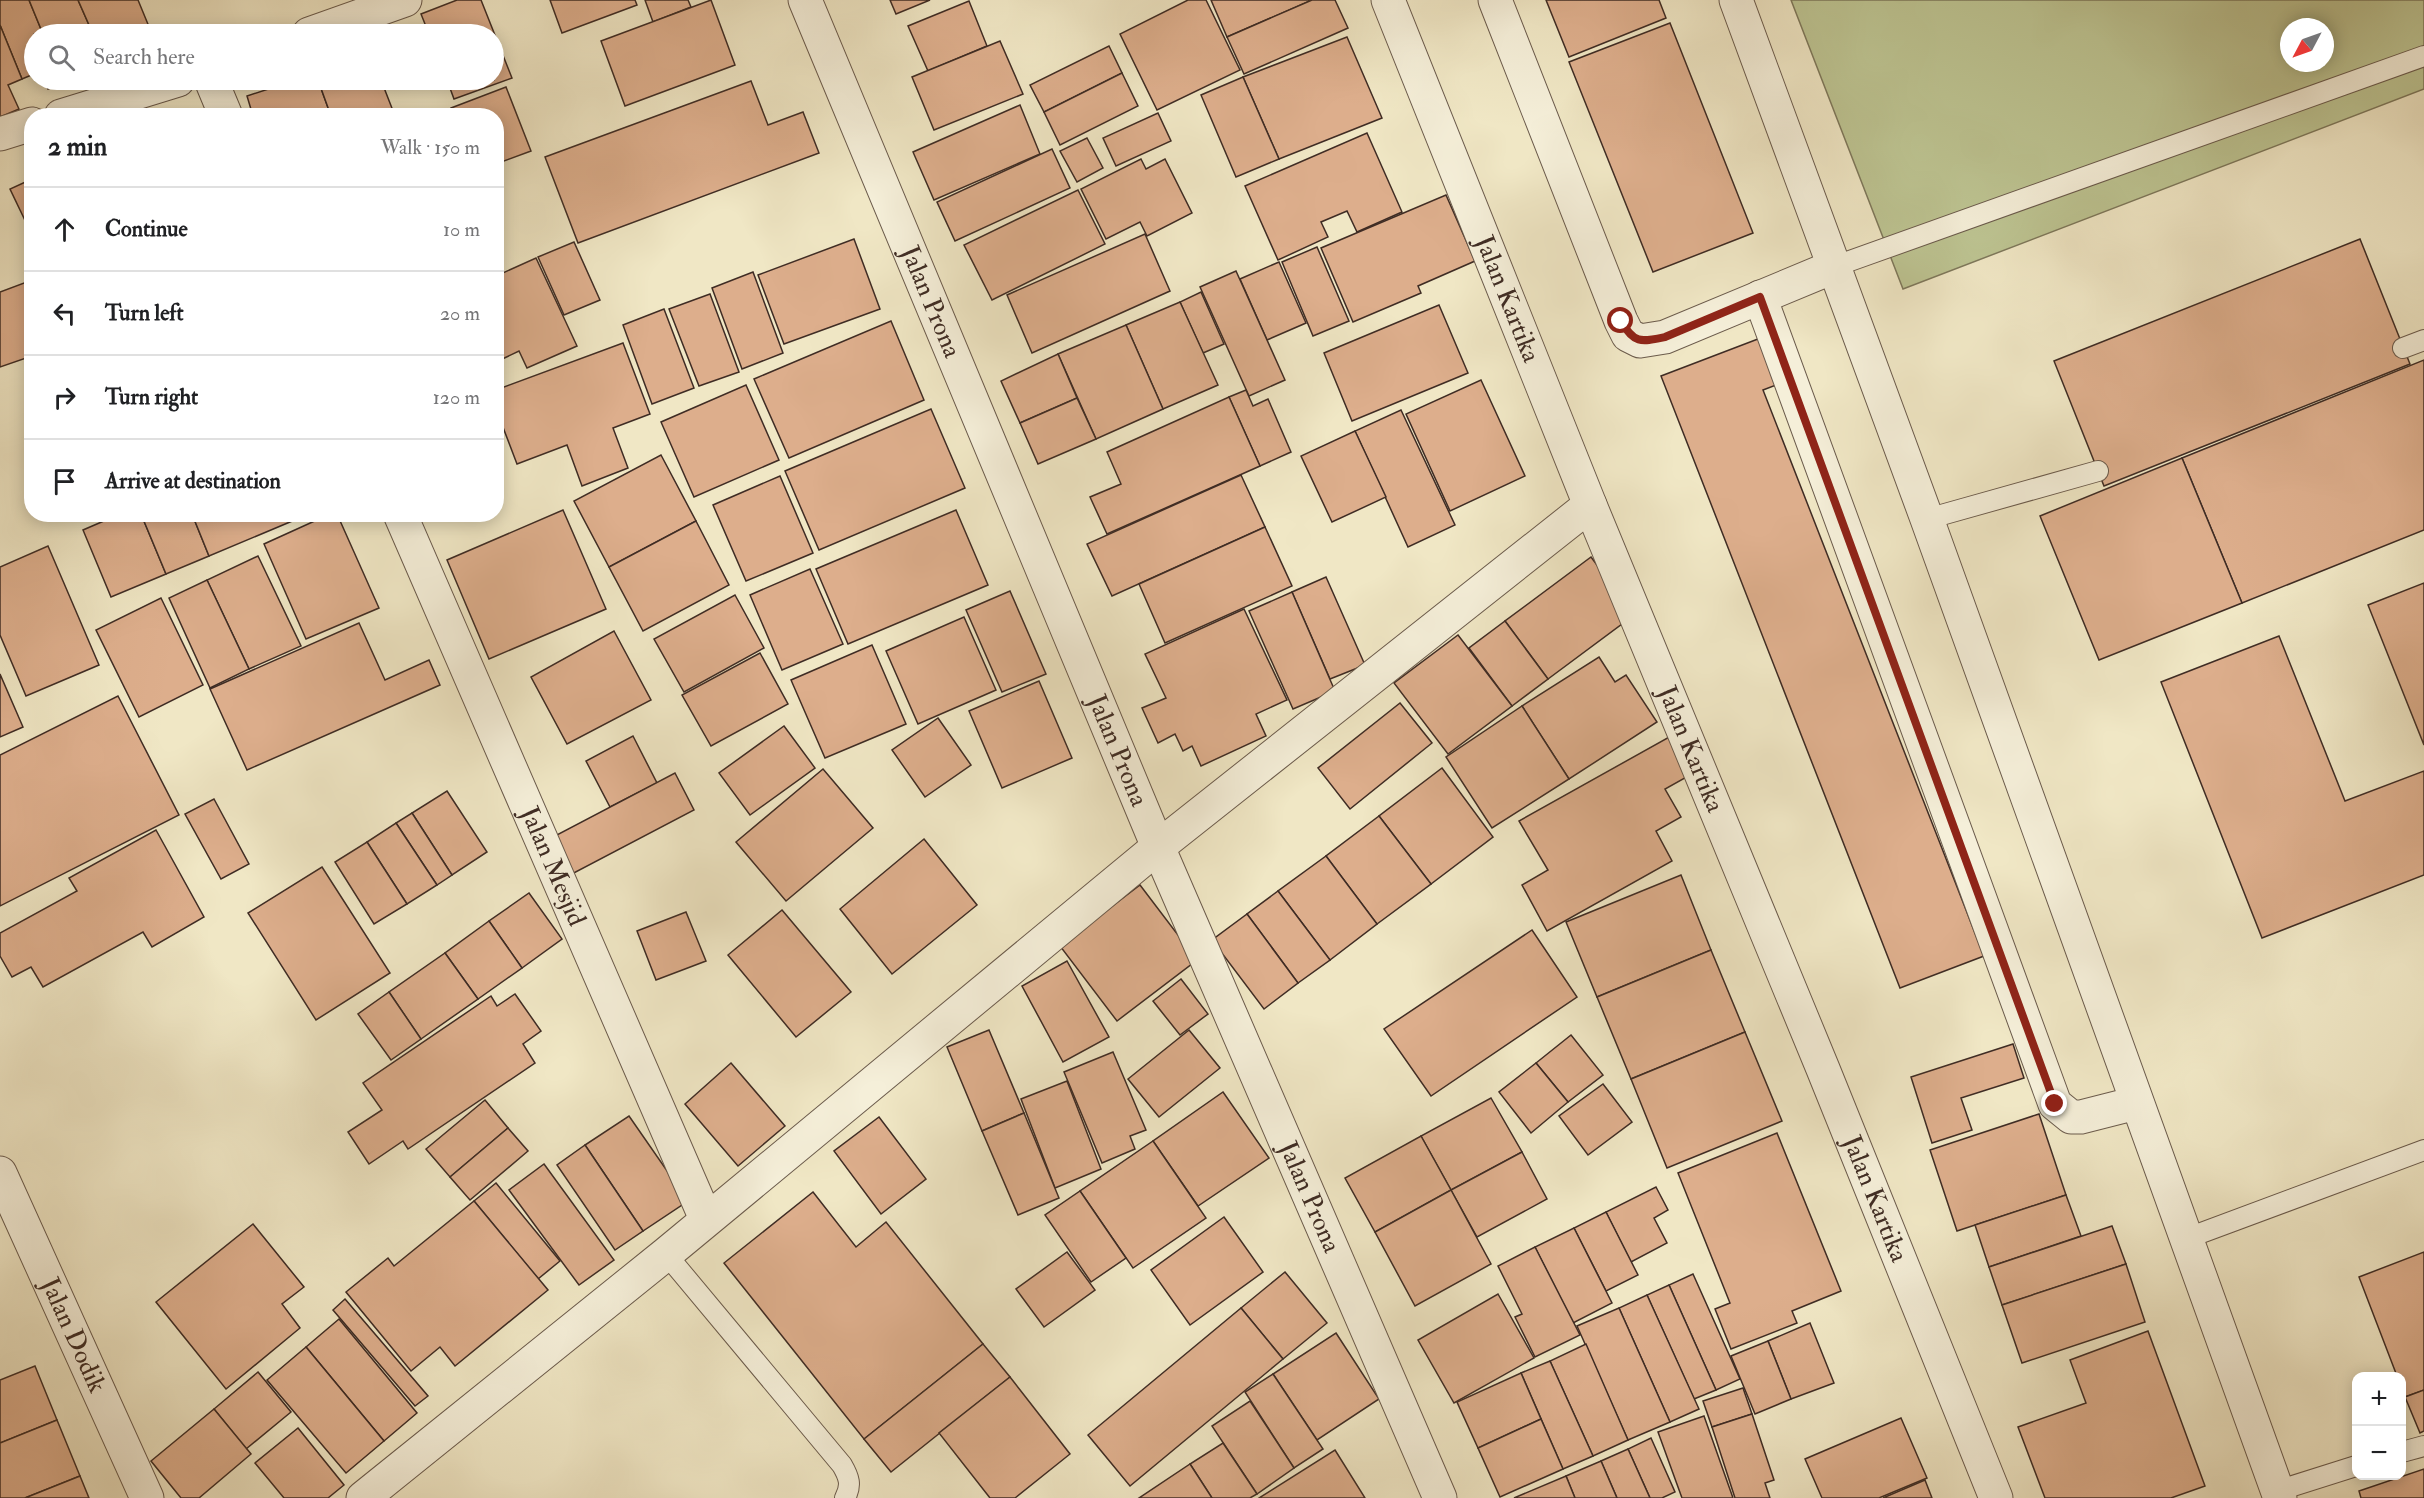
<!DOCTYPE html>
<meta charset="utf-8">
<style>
:root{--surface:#fff;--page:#f6f6f6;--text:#202124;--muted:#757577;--line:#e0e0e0}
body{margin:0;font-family:"IM FELL Double Pica",serif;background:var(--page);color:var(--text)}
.controls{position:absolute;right:18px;bottom:18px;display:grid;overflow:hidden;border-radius:12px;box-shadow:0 3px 15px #0003}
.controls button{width:54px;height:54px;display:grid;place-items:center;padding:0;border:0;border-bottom:2px solid var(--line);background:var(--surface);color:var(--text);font:30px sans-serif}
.compass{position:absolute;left:2280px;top:18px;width:54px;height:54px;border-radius:50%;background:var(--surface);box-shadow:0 3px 15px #0003;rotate:229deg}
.stop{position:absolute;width:18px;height:18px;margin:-14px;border:4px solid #8f2418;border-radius:50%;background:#fff}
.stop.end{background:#8f2418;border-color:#fff;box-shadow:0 2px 6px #0008}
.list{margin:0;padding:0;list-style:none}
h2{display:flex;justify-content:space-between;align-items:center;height:78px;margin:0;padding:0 24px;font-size:26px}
h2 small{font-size:20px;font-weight:400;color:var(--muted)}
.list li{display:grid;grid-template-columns:39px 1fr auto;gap:18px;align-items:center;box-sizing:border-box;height:84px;padding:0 24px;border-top:2px solid var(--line)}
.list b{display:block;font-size:22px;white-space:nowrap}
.list em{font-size:20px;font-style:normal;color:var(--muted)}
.icon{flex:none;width:33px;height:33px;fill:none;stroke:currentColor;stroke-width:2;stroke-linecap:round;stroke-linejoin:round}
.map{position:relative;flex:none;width:2424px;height:1498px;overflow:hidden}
.search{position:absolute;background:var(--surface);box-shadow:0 3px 15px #0003;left:24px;top:24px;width:480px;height:66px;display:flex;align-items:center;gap:15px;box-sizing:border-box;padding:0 21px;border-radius:33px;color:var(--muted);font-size:22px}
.panel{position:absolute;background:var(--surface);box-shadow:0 3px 15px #0003;left:24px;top:108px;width:480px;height:414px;border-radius:24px}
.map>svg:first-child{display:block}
.green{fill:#bdc492;stroke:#7e785b;stroke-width:1.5;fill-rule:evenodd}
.building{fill:#ddae8c;stroke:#3f2c24;stroke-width:1.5}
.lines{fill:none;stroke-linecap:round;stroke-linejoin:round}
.lane-casing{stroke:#6b5b4c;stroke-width:22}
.street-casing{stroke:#6b5b4c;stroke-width:35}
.lane{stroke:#f5efd9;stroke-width:20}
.street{stroke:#f5efd9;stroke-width:33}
.route{stroke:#8f2418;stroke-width:8}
.labels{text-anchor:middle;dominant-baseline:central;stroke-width:4.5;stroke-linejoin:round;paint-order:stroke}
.street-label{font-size:26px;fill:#3f2c24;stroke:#f5efd9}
</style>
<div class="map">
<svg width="2424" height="1498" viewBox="0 0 2424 1498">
<rect width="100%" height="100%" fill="#f0e7c5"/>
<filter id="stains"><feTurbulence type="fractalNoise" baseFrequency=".00333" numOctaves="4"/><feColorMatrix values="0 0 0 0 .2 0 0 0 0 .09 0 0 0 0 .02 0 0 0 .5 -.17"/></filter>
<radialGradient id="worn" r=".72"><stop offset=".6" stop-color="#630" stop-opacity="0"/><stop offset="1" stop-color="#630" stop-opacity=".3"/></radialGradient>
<path class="green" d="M1791 0H2424V89L1903 289ZM2289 27H2325V63H2289Z"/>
<g class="building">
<polygon points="0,0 29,0 43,34 34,34 34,74 22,79 0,25"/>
<polygon points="29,0 78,0 93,34 43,34"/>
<polygon points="78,0 138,0 152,34 93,34"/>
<polygon points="457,0 481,0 512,78 454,99 447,80 494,80 494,34 429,34 421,14"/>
<polygon points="550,0 635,0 637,5 562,33"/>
<polygon points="645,0 688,0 691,7 653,22"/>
<polygon points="711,0 735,65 625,106 601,41"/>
<polygon points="890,0 930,0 896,14"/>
<polygon points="1188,0 1206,0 1240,70 1157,110 1120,34"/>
<polygon points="1211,0 1312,0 1227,37"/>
<polygon points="1312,0 1335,0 1348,28 1244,74 1227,37"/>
<polygon points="1546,0 1659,0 1666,18 1569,57"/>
<polygon points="969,1 987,46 928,71 908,26"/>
<polygon points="1670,23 1753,233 1653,272 1569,62"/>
<polygon points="0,25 22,79 8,85 19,109 0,117"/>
<polygon points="1347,37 1382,118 1279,159 1243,77"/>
<polygon points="1000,41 1023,94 934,130 912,77"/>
<polygon points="1109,46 1122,73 1044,112 1030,85"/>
<polygon points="1122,73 1138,106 1060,145 1044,112"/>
<polygon points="1243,77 1279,159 1236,177 1201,95"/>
<polygon points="44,80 62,80 63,83 48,89"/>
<polygon points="296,80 318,80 331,116 253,116 247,96"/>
<polygon points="318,80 381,80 395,116 331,116"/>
<polygon points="751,81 768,125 803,112 819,153 578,243 545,157"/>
<polygon points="506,87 531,151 496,164 496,116 454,116 451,108"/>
<polygon points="1020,105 1040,154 934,200 913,152"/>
<polygon points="1158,113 1171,141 1116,166 1103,138"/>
<polygon points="1367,133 1402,212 1357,232 1347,211 1321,222 1328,237 1278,260 1245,186"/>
<polygon points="1087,138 1103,168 1077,182 1060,151"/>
<polygon points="1052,149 1070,188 955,241 937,202"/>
<polygon points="1141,159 1146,169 1165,159 1192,213 1147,236 1140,222 1106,239 1081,189"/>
<polygon points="32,179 32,235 10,189"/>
<polygon points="1078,190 1105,244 992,300 964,245"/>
<polygon points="1446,195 1475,261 1418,286 1421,293 1353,322 1321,248"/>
<polygon points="1145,234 1170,291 1032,353 1007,295"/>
<polygon points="854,239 880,309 784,344 758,275"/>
<polygon points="2360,239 2410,364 2104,486 2054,361"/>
<polygon points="574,242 600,300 564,315 538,257"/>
<polygon points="1317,247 1349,321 1313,336 1282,262"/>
<polygon points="536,258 577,346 527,368 519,351 496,362 496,276"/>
<polygon points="1279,262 1306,323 1267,340 1240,279"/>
<polygon points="1236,271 1285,380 1249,396 1200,287"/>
<polygon points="753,272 783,353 742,369 712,288"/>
<polygon points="32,280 32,356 0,367 0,292"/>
<polygon points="1201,292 1224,344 1203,353 1180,302"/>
<polygon points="710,294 739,372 699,386 669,309"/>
<polygon points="1180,302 1218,385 1163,409 1126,325"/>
<polygon points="1439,305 1468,373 1352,421 1324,353"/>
<polygon points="664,309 694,388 652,404 623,325"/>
<polygon points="891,321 924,400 789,458 754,379"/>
<polygon points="1126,325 1163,409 1096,439 1058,354"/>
<polygon points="1771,334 1789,380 1763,390 1984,956 1900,988 1661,376"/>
<polygon points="623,343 650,414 613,428 628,468 582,486 567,445 517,464 496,409 496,390"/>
<polygon points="1058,354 1077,398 1020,423 1001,381"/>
<polygon points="2424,360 2424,530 2242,603 2182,458"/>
<polygon points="1481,380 1525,476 1450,511 1406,414"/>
<polygon points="746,385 779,460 694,497 661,422"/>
<polygon points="1246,390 1253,406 1268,399 1291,452 1260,466 1229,397"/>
<polygon points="1229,397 1260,466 1107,534 1090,497 1121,484 1107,452"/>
<polygon points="1077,398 1096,439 1038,464 1020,423"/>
<polygon points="931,409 965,488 819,550 785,471"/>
<polygon points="1401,410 1455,525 1408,547 1355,431"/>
<polygon points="1355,431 1386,497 1332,522 1301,456"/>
<polygon points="661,455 696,521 609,567 574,501"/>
<polygon points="2182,458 2242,603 2099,660 2040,516"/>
<polygon points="1241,475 1265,527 1112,596 1087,544"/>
<polygon points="780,476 813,553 746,581 713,505"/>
<polygon points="563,510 606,609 489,659 447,560"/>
<polygon points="956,510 988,585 848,644 816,569"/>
<polygon points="120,514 141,514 166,574 111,597 83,530"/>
<polygon points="141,514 192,514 209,556 166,574"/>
<polygon points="192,514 309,514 209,556"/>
<polygon points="330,514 337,514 379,608 306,639 264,544"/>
<polygon points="696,521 729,585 643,631 609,567"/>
<polygon points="1265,527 1292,586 1165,643 1139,584"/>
<polygon points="48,546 99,665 26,696 0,635 0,567"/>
<polygon points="258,556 301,646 249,669 207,580"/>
<polygon points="1591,557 1634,615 1548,679 1505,621"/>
<polygon points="810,569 843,644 782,670 750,595"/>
<polygon points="1326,577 1365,665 1330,679 1292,592"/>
<polygon points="207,580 249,669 210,688 169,598"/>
<polygon points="2424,583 2424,745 2368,605"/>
<polygon points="1010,591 1046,674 1002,692 966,610"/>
<polygon points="1292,592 1335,691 1293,709 1249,611"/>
<polygon points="735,595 764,648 684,692 654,639"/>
<polygon points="161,598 203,685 139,717 96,630"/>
<polygon points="1244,609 1287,700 1256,714 1266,736 1201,766 1192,746 1183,751 1175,734 1158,743 1142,708 1166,698 1145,654"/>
<polygon points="964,617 996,690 918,724 886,651"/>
<polygon points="1505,621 1548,679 1512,706 1469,648"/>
<polygon points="359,623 385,680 429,660 440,685 247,770 210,689"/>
<polygon points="614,631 651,700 567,744 531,677"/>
<polygon points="1458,635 1512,706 1448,754 1394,683"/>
<polygon points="2279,636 2345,801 2424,771 2424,875 2262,938 2161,682"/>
<polygon points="872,645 906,724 825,758 791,680"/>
<polygon points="760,653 788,704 711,746 682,695"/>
<polygon points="1599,657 1615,682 1626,675 1657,722 1569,779 1522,706"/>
<polygon points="0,674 23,727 0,737"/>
<polygon points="1039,681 1072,758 1002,788 969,711"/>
<polygon points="118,696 179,815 0,906 0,755"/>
<polygon points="1400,703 1432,743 1350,809 1318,768"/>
<polygon points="1522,706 1569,779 1492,828 1446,757"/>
<polygon points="938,718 971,765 925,797 892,750"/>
<polygon points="784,726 815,768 750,815 719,773"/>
<polygon points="633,736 657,783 610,807 586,761"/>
<polygon points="1671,736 1692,774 1665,789 1681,817 1656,831 1672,861 1547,931 1522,885 1548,870 1519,821"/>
<polygon points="1442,768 1493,837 1431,884 1379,816"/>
<polygon points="823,769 873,828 786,901 736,842"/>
<polygon points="675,773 694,810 570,875 551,838"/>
<polygon points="447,791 487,852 452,875 412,813"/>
<polygon points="214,799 249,864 221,879 185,814"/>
<polygon points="412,813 452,875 437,885 396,823"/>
<polygon points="1379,816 1431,884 1377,924 1326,856"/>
<polygon points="396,823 437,885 407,904 367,842"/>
<polygon points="156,830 204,917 152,947 143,932 43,987 31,967 12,977 0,956 0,933 77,891 69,878"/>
<polygon points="924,839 977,905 892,974 840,909"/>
<polygon points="367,842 407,904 374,924 335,862"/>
<polygon points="1326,856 1377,924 1330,960 1278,891"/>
<polygon points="322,867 390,973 316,1020 248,913"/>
<polygon points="1681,875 1711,950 1597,997 1566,922"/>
<polygon points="1140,885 1197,960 1117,1021 1060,946"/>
<polygon points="1278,891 1330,960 1298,983 1247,914"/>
<polygon points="529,893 562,939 522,968 489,921"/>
<polygon points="782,910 851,992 796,1037 728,955"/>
<polygon points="686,912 706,961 656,980 637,931"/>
<polygon points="1247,914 1298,983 1264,1009 1212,940"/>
<polygon points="489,921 522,968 478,999 445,953"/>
<polygon points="1532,930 1577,997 1431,1096 1384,1029"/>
<polygon points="1711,950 1745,1032 1631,1079 1597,997"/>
<polygon points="445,953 478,999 421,1039 389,992"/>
<polygon points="1067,961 1109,1037 1063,1062 1022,986"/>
<polygon points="1181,979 1208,1014 1180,1035 1153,1001"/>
<polygon points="389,992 421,1039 391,1060 358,1014"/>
<polygon points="515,994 541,1031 523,1044 535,1063 408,1149 403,1141 369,1164 348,1132 382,1110 363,1083 491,996 497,1006"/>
<polygon points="989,1030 1024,1113 982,1131 947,1047"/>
<polygon points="1189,1030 1220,1068 1159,1117 1128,1079"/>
<polygon points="1745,1032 1782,1121 1667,1168 1631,1079"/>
<polygon points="1571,1035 1603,1075 1568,1102 1536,1063"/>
<polygon points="2013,1044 2024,1078 1961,1098 1972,1130 1932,1143 1911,1077"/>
<polygon points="1113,1052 1146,1130 1130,1136 1135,1149 1102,1163 1064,1072"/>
<polygon points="731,1063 785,1126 738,1166 685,1104"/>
<polygon points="1536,1063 1568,1102 1531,1133 1499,1092"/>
<polygon points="1067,1081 1101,1169 1055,1188 1021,1099"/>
<polygon points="1603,1084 1632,1122 1588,1155 1559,1116"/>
<polygon points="1223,1092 1269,1158 1198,1206 1153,1141"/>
<polygon points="1491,1098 1522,1152 1451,1190 1421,1136"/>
<polygon points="485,1100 508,1128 450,1177 426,1149"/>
<polygon points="1024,1113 1059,1198 1018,1215 982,1131"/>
<polygon points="2039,1114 2066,1195 1957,1231 1930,1150"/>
<polygon points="629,1116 688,1201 643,1231 585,1145"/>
<polygon points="879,1117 926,1179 881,1214 834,1151"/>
<polygon points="508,1128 528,1151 470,1200 450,1177"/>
<polygon points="1777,1133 1841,1291 1792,1311 1797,1323 1731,1349 1715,1309 1730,1303 1678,1173"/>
<polygon points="1421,1136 1451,1190 1375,1232 1345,1178"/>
<polygon points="1153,1141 1206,1218 1133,1268 1080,1191"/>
<polygon points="585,1145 643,1231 615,1250 557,1165"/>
<polygon points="1522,1152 1547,1199 1477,1237 1451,1190"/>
<polygon points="544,1164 614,1260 579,1285 509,1190"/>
<polygon points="496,1183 560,1261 538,1279 474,1201"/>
<polygon points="1656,1187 1668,1210 1654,1218 1667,1243 1631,1262 1606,1212"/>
<polygon points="1451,1190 1491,1264 1415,1306 1375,1232"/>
<polygon points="1080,1191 1126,1258 1091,1282 1045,1215"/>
<polygon points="813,1192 856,1247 886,1222 983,1344 864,1439 724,1263"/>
<polygon points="2066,1195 2081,1236 1989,1267 1975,1225"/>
<polygon points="474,1201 548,1290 455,1366 440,1347 411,1371 346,1292 388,1258 394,1266"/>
<polygon points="1606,1212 1638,1275 1606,1291 1574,1228"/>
<polygon points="1224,1217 1263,1272 1190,1325 1151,1270"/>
<polygon points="253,1224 304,1287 282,1304 300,1328 226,1389 156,1302"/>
<polygon points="2112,1226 2126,1264 2002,1305 1989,1267"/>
<polygon points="1574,1228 1612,1303 1573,1323 1535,1247"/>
<polygon points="1535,1247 1580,1335 1535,1357 1515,1317 1522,1314 1498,1266"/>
<polygon points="1067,1252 1095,1290 1044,1327 1016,1289"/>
<polygon points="2424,1252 2424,1390 2405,1397 2402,1387 2402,1376 2397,1376 2359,1277"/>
<polygon points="2126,1264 2145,1322 2022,1363 2002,1305"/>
<polygon points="1285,1272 1327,1323 1283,1359 1241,1308"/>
<polygon points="1693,1274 1740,1379 1716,1390 1669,1285"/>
<polygon points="1669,1285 1716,1390 1694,1399 1647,1295"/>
<polygon points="1498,1294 1534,1358 1454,1403 1418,1340"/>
<polygon points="1647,1295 1699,1409 1670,1422 1619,1308"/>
<polygon points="345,1299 428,1396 415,1406 333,1310"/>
<polygon points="1241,1308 1283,1359 1130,1486 1088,1435"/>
<polygon points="1619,1308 1670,1422 1628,1440 1577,1326"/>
<polygon points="339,1319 417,1413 384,1441 306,1347"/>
<polygon points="1810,1323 1834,1383 1791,1399 1768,1341"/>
<polygon points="2148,1331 2205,1486 2171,1498 2045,1498 2018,1427 2086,1403 2070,1360"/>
<polygon points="1336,1333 1379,1399 1317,1440 1273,1374"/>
<polygon points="1768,1341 1791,1399 1755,1414 1731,1356"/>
<polygon points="983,1344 1010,1377 891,1472 864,1439"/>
<polygon points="1586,1344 1628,1440 1593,1456 1550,1361"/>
<polygon points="306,1347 384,1441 346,1473 267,1380"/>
<polygon points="1550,1361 1593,1456 1563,1469 1521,1373"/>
<polygon points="35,1366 57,1420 0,1443 0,1380"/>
<polygon points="258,1372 291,1412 246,1449 214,1409"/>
<polygon points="1521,1373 1541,1419 1478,1448 1457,1402"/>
<polygon points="1273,1374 1323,1449 1294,1468 1245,1392"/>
<polygon points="1010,1377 1070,1454 1015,1498 990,1498 939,1433"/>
<polygon points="1743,1388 1752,1414 1712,1427 1703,1401"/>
<polygon points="2424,1390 2424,1431 2420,1433 2405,1397"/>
<polygon points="1250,1401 1294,1468 1257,1494 1212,1426"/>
<polygon points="214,1409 251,1454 199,1498 181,1498 151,1461"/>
<polygon points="1752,1414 1774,1480 1765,1483 1770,1498 1735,1498 1712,1427"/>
<polygon points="1704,1416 1733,1498 1682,1498 1658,1432"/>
<polygon points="1901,1418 1927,1478 1879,1498 1822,1498 1805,1459"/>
<polygon points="1541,1419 1563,1469 1500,1497 1478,1448"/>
<polygon points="57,1420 80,1476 25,1498 0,1498 0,1443"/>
<polygon points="298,1428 344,1485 328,1498 284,1498 255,1463"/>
<polygon points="1651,1438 1675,1492 1662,1498 1650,1498 1628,1449"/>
<polygon points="1223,1443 1257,1494 1250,1498 1212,1498 1190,1464"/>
<polygon points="1628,1449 1650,1498 1617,1498 1601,1461"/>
<polygon points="1335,1450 1365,1498 1259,1498"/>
<polygon points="1601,1461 1617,1498 1575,1498 1566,1476"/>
<polygon points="1190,1464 1212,1498 1139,1498"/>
<polygon points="2424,1469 2424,1498 2361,1498 2359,1491"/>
<polygon points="80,1476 89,1498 25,1498"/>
<polygon points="1566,1476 1575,1498 1514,1498"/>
<polygon points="1925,1480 1932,1498 1883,1498"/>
</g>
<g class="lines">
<g class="lane-casing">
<g id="lane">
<polyline points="1833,267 2424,56"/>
<polyline points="2403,348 2424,340"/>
<polyline points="1927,519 2098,471"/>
<polyline points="2185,1239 2424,1150"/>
<path d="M666 1254 842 1465C849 1477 852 1485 845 1498"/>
<polyline points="2402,1452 2424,1446"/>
<polyline points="2277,1491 2356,1466"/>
</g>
</g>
<g class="street-casing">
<g id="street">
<path id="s1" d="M805 0 1158 847 1440 1498"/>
<path id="s2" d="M1388 0 1590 505 1823 1069 1996 1498"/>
<polyline points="1495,0 1621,321 1628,335 1640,341 1665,337 1833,267"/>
<polyline points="1736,0 1927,519 2280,1498"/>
<polyline points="309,34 405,0"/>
<polyline points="211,80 226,116"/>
<polyline points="61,116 178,80"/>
<polyline points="0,134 32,124"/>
<polyline points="1760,297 2055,1104 2071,1117 2081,1117 2136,1103"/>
<path id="s3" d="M400 514 706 1219"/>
<path id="s4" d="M0 1173 147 1498"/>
<polyline points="363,1498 666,1254 1158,847 1590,505"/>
</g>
</g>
<use href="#lane" class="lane"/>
<use href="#street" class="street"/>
</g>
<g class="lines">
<path class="route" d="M1621 321C1634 344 1641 342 1665 337L1760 297 2055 1104"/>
</g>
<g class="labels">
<g class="street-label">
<text stroke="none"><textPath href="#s2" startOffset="322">Jalan Kartika</textPath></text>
<text stroke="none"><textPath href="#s1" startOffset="327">Jalan Prona</textPath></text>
<text stroke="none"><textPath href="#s2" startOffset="808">Jalan Kartika</textPath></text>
<text stroke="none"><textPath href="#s1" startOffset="813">Jalan Prona</textPath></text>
<text stroke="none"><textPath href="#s3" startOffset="384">Jalan Mesjid</textPath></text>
<text stroke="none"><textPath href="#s1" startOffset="1299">Jalan Prona</textPath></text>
<text stroke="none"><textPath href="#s2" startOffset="1294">Jalan Kartika</textPath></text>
<text stroke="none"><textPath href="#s4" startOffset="178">Jalan Dodik</textPath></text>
</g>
</g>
<rect width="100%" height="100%" filter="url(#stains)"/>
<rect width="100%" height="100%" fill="url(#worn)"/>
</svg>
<div class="controls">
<button>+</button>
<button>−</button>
</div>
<svg class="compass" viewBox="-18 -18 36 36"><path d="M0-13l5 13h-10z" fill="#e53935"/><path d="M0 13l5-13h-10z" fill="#757577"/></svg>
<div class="stop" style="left:1621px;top:321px"></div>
<div class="stop end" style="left:2055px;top:1104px"></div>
<div class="search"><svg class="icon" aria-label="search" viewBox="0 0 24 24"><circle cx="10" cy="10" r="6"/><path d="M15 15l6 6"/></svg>Search here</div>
<section class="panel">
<h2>2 min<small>Walk · 150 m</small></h2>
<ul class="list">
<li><svg class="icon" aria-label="ahead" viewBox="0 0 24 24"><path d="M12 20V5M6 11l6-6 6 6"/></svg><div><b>Continue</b></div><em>10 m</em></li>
<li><svg class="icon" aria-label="left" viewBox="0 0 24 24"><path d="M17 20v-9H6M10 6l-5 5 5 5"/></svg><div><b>Turn left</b></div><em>20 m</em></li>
<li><svg class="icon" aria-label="right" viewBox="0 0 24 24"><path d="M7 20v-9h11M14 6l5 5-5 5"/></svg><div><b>Turn right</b></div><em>120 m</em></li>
<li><svg class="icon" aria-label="arrive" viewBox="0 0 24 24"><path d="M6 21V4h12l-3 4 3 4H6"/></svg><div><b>Arrive at destination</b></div></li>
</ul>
</section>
</div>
